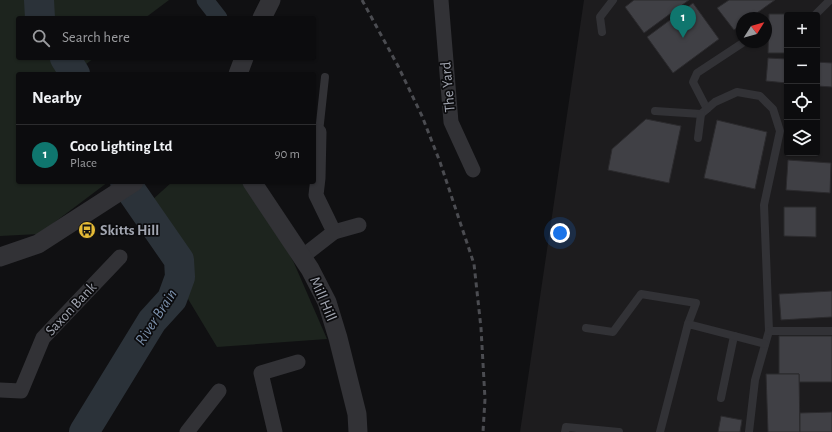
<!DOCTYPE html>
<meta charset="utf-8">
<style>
:root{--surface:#0c0c0e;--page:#151517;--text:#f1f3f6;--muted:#9a9b9e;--line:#2c2c2e;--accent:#0f766e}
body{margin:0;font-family:"Alegreya Sans",sans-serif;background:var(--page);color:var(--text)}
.controls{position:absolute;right:12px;top:12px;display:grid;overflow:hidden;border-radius:4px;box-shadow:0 1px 3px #0004}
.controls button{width:36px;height:36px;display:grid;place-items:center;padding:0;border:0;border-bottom:1px solid var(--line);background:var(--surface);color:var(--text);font:20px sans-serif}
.compass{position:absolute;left:736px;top:12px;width:36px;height:36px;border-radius:50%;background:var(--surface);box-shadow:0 1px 3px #0004;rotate:53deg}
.you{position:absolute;left:560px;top:233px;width:14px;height:14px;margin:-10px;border:3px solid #fff;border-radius:50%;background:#1a73e8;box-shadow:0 0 0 6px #1a73e833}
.badge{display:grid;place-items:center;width:26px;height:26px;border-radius:50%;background:var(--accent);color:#fff;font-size:13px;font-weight:700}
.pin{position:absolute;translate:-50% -33px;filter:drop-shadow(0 1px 2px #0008)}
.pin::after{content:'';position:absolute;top:21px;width:14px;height:12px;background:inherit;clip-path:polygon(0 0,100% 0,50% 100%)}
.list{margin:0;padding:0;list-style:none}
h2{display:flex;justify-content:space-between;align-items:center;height:52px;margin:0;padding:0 16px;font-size:17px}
h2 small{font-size:13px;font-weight:400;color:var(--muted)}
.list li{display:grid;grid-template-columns:26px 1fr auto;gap:12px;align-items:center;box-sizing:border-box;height:60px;padding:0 16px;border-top:1px solid var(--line)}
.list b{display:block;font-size:15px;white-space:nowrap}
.list p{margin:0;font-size:13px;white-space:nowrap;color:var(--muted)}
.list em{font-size:13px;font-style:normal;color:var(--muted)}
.icon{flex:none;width:22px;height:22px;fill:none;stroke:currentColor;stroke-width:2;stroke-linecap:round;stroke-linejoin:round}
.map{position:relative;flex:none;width:832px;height:432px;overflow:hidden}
.search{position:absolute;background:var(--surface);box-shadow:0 1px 3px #0004;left:16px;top:16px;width:300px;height:44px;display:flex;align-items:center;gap:10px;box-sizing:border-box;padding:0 14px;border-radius:4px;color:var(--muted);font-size:15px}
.panel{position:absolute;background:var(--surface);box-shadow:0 1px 3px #0004;left:16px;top:72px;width:300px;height:112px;border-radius:4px}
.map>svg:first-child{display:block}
.built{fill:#1d1c1e;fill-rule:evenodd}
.green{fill:#1d241e}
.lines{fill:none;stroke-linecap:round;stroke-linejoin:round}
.canal{stroke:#2b3239;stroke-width:17}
.river{stroke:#2b3239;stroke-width:30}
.building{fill:#404045;stroke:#2b2a2d}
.service{stroke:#323236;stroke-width:8}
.minor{stroke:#323236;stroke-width:15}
.tertiary{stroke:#323236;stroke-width:19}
.rail{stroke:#4b4c51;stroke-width:3;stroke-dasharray:5 4;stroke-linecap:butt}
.labels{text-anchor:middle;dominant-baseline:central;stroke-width:3.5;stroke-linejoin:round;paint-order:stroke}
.street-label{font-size:15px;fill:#a2a6b1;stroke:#0b0b0d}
.poi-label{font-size:15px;font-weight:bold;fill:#a2a6b1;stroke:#0b0b0d;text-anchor:start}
.water-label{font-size:16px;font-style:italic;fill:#7b90ab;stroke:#0b0b0d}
</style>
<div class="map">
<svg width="832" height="432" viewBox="0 0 832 432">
<rect width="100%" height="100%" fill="#101012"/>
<path class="built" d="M584 0H832V432H520ZM787 15H817V153H787ZM742 18H766V42H742Z"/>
<g class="green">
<polygon points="0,0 169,0 145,18 18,18 18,58 94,58 73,74 18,74 18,182 108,182 39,234 0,236"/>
<polygon points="172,182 249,182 294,263 327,339 217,347 179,284 185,250 151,201"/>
</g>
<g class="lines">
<polyline class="canal" points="205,0 219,18"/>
<g class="river">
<polyline points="39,0 40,18"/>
<polyline points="65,58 75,74"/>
<polyline points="84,432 152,321 172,299 180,277 179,260 125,182"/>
</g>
</g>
<g class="building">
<polygon points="634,0 689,0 644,33 625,7"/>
<polygon points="729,0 775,0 750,18 742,18 742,24 734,30 717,8"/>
<polygon points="693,3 719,39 673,73 647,37"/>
<polygon points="769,14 791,14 787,15 787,53 768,53"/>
<polygon points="768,58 787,59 787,83 766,81"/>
<polygon points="817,62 832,63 832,87 817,86"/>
<polygon points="646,119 681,126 669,183 608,170 612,149"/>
<polygon points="717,120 767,132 755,189 704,178"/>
<polygon points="788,160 831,163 830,193 786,190"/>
<polygon points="784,207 816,207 816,237 784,236"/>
<polygon points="832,291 832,317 781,320 779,294"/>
<polygon points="779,336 832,336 832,382 799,382 799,374 779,374"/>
<polygon points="766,374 799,374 800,432 768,432"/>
<polygon points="832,412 832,432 800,432 800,413"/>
<polygon points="721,416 742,420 740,432 718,432"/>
</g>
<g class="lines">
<g class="service">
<polyline points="815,15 830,0"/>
<polyline points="602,32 600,17 613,0"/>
<polyline points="707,109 693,82 697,73 744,42"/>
<polyline points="655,111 701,114 715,102 737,92 760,96 773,109 780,131 764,205 769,331 755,380 749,432"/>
<polyline points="319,132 325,77"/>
<polyline points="698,138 701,114"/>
<polyline points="586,328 613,332 641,294 696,303 688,324"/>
<polyline points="769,331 832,331"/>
<polyline points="721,398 734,336"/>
<polyline points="565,432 566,427 619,432"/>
<polyline points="660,432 688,324 765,344"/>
</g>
<g class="minor">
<polyline points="441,0 451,122 473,170"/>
<polyline points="334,232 359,225"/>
<polyline points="302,257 334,232 316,195 318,178 319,132"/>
<polyline points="0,390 21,391 43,338 120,257"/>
<polyline points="187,432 219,391"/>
<polyline points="275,432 261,373 298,362"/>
</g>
<g class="tertiary">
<polyline points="262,18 271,0"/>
<polyline points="238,74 244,58"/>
<polyline points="252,182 310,269 327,302 338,338 357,414 358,432"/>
<polyline points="0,257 38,244 134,182"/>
</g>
<polyline class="rail" points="362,0 398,66 422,116 440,162 474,264 481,328 485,399 483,432"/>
</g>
<defs>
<g id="bus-disc" transform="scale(0.9)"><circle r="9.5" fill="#e4ba36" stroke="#0b0b0d"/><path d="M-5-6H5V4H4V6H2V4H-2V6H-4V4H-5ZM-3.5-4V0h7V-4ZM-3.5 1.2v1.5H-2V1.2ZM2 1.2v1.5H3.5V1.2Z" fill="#111"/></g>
</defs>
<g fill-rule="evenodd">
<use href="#bus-disc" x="87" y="230"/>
</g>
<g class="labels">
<g class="street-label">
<text transform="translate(448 87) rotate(-95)">The Yard</text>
<text transform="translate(323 299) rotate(67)">Mill Hill</text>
<text transform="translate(71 309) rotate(-47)">Saxon Bank</text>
</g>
<g class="poi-label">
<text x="100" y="230">Skitts Hill</text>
</g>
<g class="water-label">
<text transform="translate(156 317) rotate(-57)">River Brain</text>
</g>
</g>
</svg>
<div class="controls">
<button>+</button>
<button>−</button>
<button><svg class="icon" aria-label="locate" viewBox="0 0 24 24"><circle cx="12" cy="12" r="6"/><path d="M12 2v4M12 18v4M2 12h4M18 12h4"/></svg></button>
<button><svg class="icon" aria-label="layers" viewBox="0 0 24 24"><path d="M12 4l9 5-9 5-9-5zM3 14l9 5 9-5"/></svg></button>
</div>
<svg class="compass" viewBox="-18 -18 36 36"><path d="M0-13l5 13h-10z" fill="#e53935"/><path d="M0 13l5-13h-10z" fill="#9a9b9e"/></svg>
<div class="you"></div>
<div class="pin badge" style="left:683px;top:38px">1</div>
<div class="search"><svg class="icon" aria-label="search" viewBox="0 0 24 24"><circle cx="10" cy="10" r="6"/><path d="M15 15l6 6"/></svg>Search here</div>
<section class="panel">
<h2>Nearby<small></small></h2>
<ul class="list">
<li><span class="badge">1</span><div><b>Coco Lighting Ltd</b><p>Place</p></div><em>90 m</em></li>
</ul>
</section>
</div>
